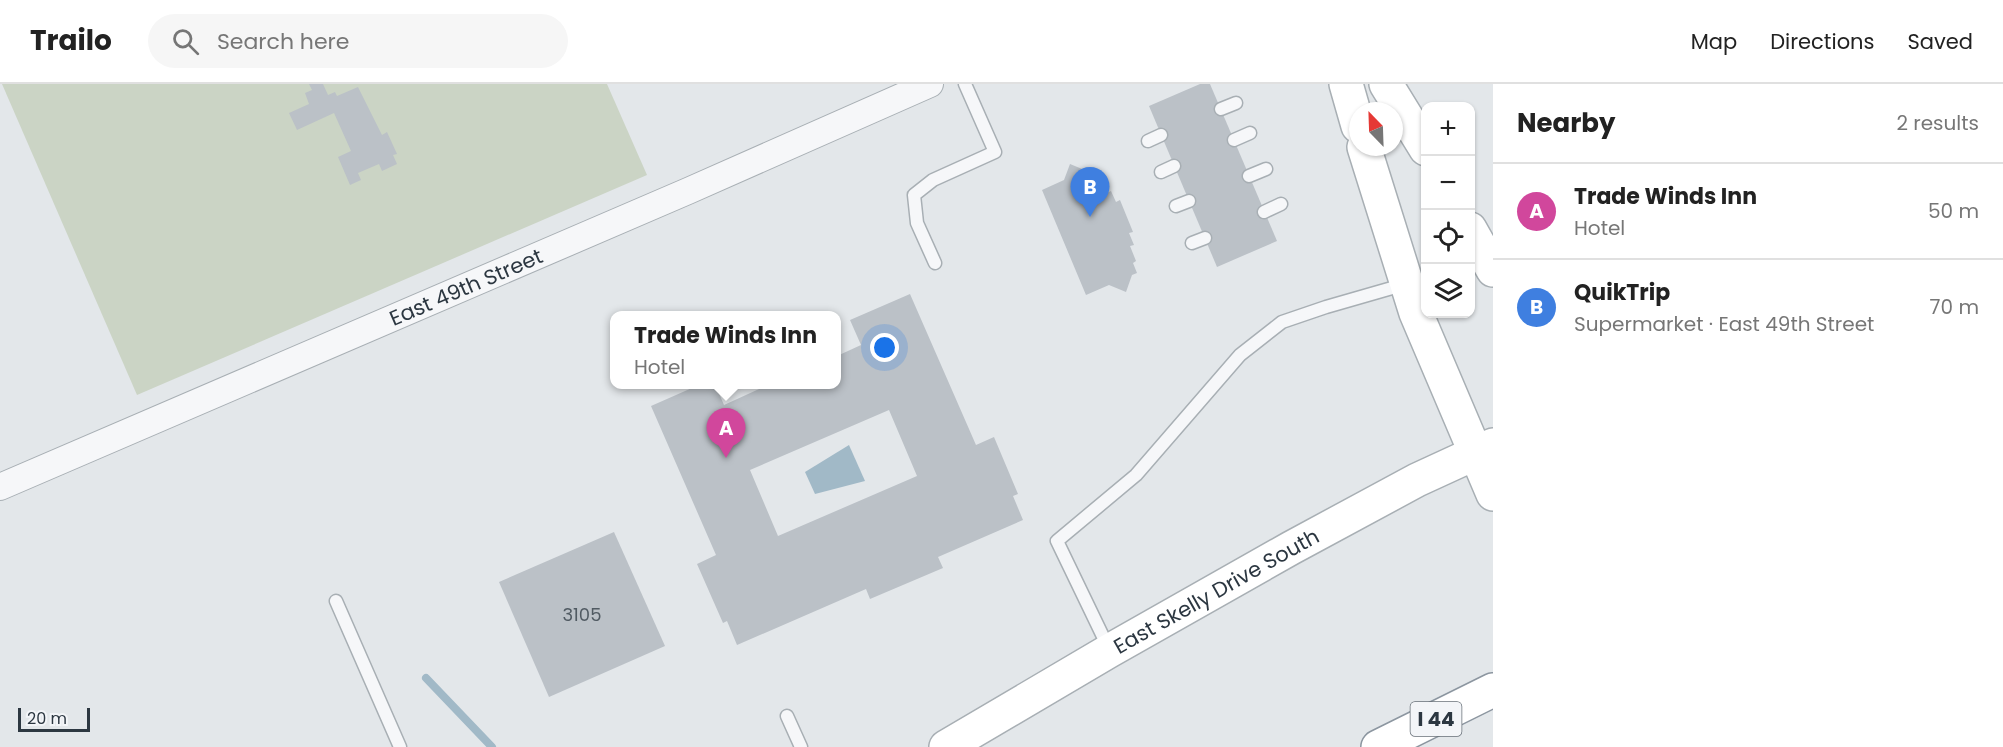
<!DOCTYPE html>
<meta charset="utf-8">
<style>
:root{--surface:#fff;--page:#f6f6f6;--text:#222;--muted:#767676;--line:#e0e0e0;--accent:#7c3aed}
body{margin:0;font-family:Poppins,sans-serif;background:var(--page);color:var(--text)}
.controls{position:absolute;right:18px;top:18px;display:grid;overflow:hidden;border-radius:12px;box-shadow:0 2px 4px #0004}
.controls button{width:54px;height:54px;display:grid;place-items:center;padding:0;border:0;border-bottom:2px solid var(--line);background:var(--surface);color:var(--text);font:30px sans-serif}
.compass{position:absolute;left:1349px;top:18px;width:54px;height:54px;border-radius:50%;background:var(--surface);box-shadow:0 2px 4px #0004;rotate:337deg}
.scale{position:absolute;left:18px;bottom:15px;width:72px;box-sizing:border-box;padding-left:6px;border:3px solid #2c3741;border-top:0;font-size:16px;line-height:21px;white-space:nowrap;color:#2c3741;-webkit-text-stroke:4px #f3f5f8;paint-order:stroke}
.you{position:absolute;left:885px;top:264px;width:21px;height:21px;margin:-15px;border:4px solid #fff;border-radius:50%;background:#1a73e8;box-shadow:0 0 0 9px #1a73e833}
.badge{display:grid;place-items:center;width:39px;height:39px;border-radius:50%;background:var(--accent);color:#fff;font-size:20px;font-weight:700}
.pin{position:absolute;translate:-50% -50px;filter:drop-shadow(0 2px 3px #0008)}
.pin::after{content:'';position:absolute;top:32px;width:21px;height:18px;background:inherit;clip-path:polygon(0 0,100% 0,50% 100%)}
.popup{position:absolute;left:610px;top:227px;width:231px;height:78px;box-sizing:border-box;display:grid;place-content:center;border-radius:12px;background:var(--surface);filter:drop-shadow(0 2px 4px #0005);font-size:20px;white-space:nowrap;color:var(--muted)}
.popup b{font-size:22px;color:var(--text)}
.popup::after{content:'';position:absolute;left:50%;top:100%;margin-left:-12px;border:12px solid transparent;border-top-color:var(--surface)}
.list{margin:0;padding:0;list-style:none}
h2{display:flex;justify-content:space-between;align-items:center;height:78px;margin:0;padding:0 24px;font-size:26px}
h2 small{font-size:20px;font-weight:400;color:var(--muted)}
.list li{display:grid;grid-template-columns:39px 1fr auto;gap:18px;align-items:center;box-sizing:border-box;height:96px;padding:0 24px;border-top:2px solid var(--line)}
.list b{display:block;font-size:22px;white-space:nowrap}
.list p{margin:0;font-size:20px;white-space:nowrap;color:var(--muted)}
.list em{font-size:20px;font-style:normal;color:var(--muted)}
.icon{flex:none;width:33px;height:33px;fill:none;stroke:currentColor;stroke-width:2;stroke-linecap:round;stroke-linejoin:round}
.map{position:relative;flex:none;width:1493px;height:663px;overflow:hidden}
header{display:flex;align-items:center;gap:36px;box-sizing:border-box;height:84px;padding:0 30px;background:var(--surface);border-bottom:2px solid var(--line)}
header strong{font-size:28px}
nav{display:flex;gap:33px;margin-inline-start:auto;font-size:21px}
.search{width:420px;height:54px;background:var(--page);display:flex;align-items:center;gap:15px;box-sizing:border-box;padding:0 21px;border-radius:33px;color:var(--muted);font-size:22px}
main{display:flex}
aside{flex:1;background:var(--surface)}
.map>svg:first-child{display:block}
.green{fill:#cbd4c5}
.water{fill:#a1b9c7}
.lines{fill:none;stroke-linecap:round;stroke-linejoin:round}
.stream{stroke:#a1b9c7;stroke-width:8}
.building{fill:#bbc1c7;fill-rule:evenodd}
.service-casing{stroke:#a8afb4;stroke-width:15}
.minor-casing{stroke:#a8afb4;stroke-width:28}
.secondary-casing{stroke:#a8afb4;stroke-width:36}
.motorway-casing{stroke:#8c96a0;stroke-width:36}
.service{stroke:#f6f7f9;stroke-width:12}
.minor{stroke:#f6f7f9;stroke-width:26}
.secondary{stroke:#fff;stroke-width:33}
.motorway{stroke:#fff;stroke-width:33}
.labels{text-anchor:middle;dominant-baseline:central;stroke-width:4.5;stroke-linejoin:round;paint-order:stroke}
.number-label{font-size:18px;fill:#505a62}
.shield{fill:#f3f5f8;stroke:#687078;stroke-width:1.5}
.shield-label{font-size:20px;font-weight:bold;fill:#2c3741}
.street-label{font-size:21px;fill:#2c3741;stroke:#f3f5f8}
</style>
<header>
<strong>Trailo</strong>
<div class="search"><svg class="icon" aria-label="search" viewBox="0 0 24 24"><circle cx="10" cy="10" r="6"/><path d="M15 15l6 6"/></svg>Search here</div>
<nav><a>Map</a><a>Directions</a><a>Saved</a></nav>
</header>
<main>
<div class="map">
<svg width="1493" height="663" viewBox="0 0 1493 663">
<rect width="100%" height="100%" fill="#e3e7ea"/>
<polygon class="green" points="2,0 607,0 647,91 137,311"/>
<polygon class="water" points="849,361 865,397 815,410 805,388"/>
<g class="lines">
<polyline class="stream" points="426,594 492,663"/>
</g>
<g class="building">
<polygon points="309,0 323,0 328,11 335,8 337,12 358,3 382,51 387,48 397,70 393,71 397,80 382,87 379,80 358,89 361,96 350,101 338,73 351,67 334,29 297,46 289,29 309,20 305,9 312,6"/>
<polygon points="1200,0 1210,0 1277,157 1217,183 1149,22"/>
<polygon points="1070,80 1087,87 1092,84 1097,95 1100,93 1107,109 1111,107 1116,118 1120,116 1133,148 1129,149 1134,161 1130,162 1136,177 1133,179 1137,189 1132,191 1126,208 1109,201 1086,211 1042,106 1064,96"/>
<path d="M910 210 976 361 994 353 1018 410 1013 412 1023 436 938 473 943 484 870 515 866 505 737 561 727 537 723 539 697 480 716 471 651 322 701 300H715L724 321 770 300H837V272L861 261 850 236ZM889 326 917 392 778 452 750 386Z"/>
<polygon points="614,448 665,562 549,613 499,498"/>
</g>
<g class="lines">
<g class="service-casing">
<g id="service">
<polyline points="1221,25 1236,19"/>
<polyline points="1234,56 1250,49"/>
<polyline points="1148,57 1161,51"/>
<polyline points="1161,88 1174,82"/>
<polyline points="1249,92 1266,85"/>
<polyline points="1176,122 1189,117"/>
<polyline points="1264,128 1281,120"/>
<polyline points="1192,159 1205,154"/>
<polyline points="935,179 917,139 914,111 933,96 995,68 965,0"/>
<polyline points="336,517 400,663"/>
<polyline points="1109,565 1057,457 1136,391 1240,271 1282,238 1326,223 1406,200"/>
<polyline points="787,632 801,663"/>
</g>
</g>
<g class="minor-casing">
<g id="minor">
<path id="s1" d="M0 403 688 107 930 0"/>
</g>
</g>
<g class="secondary-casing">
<g id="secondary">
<polyline points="1346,0 1358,42"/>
<polyline points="1386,0 1426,65"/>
<polyline points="1364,63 1416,229 1493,410"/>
<polyline points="1470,145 1493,186"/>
<path id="s2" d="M946 663 1109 567 1291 464 1417 396 1493 361"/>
</g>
</g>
<g class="motorway-casing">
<polyline id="motorway" points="1378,663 1493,606"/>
</g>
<use href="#service" class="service"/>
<use href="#minor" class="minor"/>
<use href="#secondary" class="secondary"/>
<use href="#motorway" class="motorway"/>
</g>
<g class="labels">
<g class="number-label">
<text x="582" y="530">3105</text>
</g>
<rect class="shield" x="1410.5" y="618" width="51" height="34" rx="4.5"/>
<g class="shield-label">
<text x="1436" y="635">I 44</text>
</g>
<g class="street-label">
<text stroke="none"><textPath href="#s1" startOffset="507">East 49th Street</textPath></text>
<text stroke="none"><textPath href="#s2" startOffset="312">East Skelly Drive South</textPath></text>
</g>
</g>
</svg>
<div class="controls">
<button>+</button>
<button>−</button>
<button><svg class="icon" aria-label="locate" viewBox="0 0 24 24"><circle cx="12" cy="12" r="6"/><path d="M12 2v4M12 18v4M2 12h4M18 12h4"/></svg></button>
<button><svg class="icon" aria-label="layers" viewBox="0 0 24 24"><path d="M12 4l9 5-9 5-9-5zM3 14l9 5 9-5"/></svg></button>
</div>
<svg class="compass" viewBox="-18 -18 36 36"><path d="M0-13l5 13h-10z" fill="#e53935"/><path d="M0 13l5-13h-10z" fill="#767676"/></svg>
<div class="scale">20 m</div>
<div class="you"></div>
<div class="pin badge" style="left:726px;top:374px;background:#d1479c">A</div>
<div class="popup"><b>Trade Winds Inn</b>Hotel</div>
<div class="pin badge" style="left:1090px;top:133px;background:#3f7fe0">B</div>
</div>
<aside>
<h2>Nearby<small>2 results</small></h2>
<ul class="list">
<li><span class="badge" style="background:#d1479c">A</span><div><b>Trade Winds Inn</b><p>Hotel</p></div><em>50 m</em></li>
<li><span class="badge" style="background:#3f7fe0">B</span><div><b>QuikTrip</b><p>Supermarket · East 49th Street</p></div><em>70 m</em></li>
</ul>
</aside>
</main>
